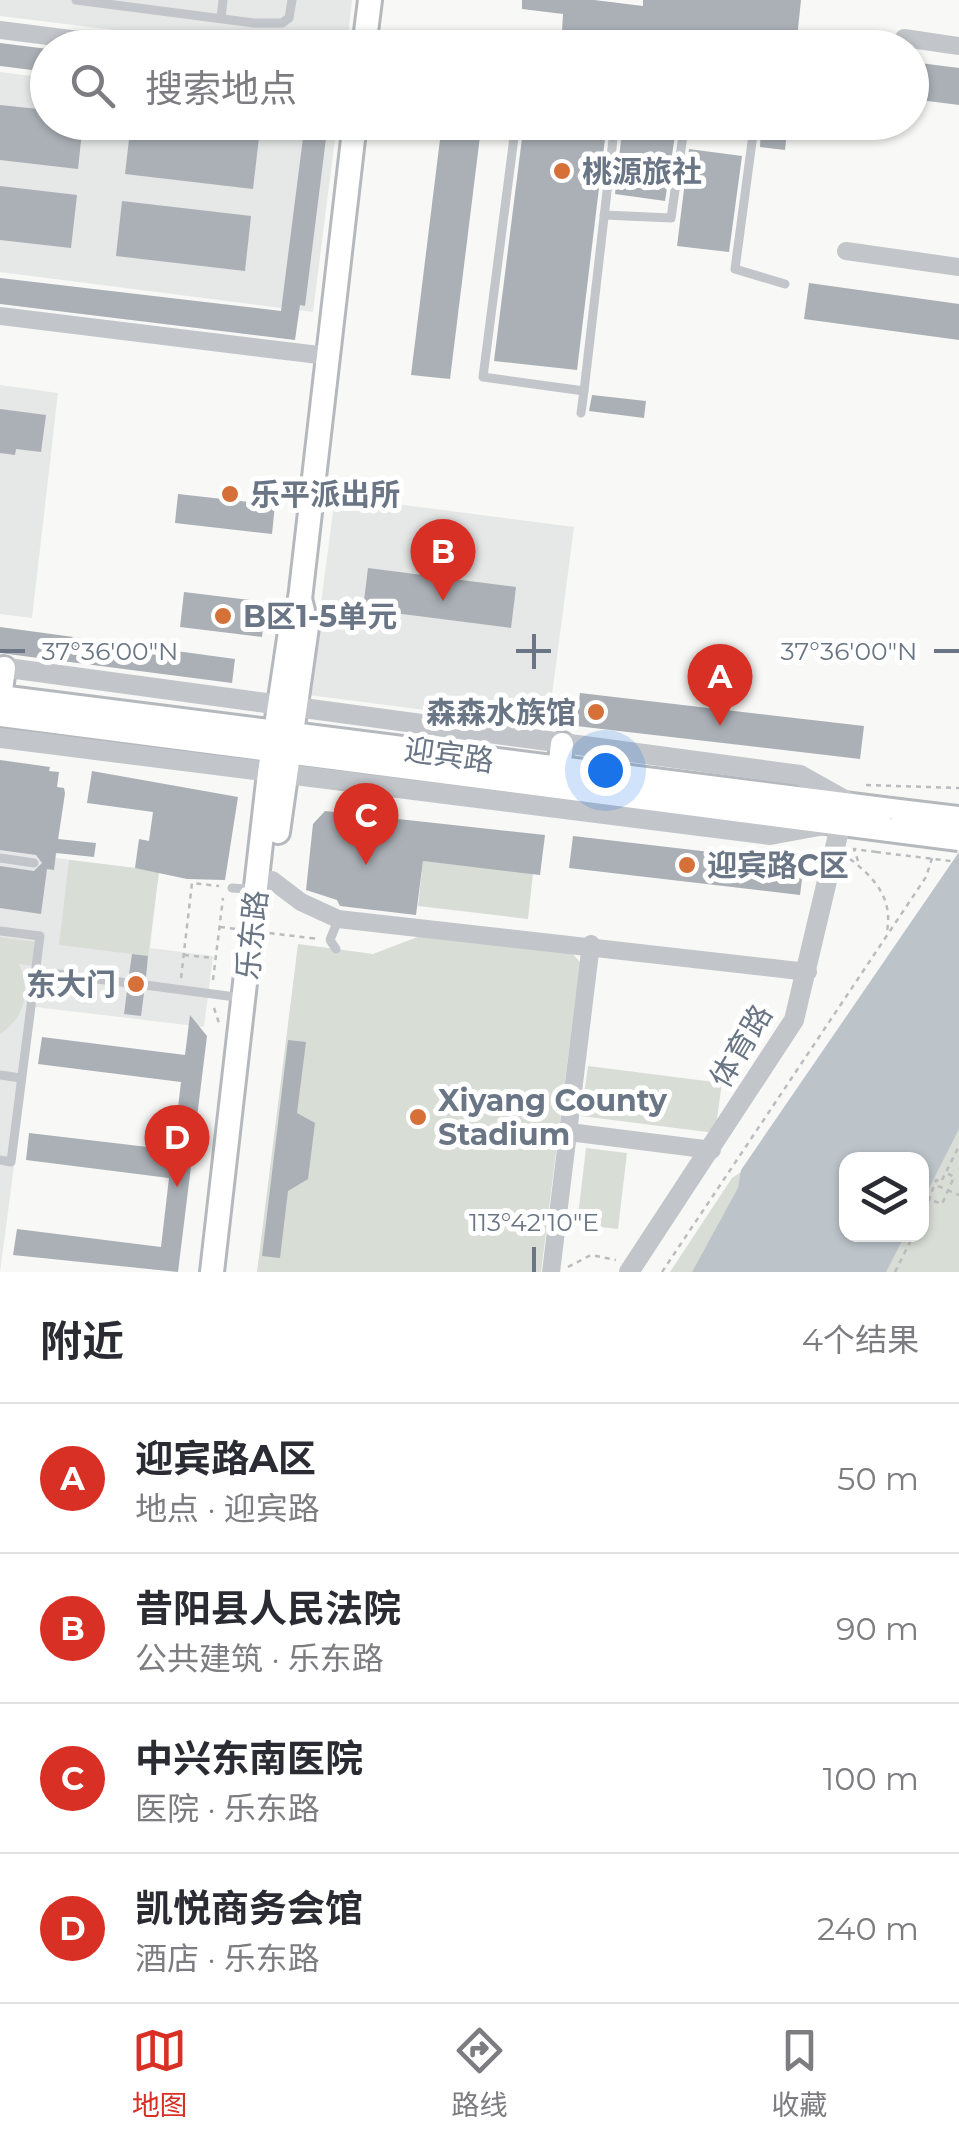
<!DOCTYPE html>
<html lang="zh">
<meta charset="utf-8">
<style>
:root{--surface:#fff;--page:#f2f2f3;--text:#2b2b33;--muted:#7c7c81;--line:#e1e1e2;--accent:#d93025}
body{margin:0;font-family:Montserrat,"Noto Sans SC",sans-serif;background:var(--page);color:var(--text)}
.controls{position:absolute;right:30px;bottom:30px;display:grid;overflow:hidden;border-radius:20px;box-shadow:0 2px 8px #0004}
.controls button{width:90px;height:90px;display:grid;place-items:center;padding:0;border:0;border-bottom:2px solid var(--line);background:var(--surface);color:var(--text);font:50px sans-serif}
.you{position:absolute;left:605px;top:770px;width:35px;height:35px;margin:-25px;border:8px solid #fff;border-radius:50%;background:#1a73e8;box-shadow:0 0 0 15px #1a73e833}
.badge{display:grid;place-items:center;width:65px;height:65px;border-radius:50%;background:var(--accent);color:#fff;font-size:32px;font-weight:700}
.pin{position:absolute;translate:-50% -82px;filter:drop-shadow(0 2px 5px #0008)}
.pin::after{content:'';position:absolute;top:52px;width:35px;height:30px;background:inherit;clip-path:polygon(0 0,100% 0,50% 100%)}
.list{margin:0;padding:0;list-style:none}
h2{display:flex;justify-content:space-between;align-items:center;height:130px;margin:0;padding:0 40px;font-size:42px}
h2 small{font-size:32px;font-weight:400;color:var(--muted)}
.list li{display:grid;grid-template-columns:65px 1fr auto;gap:30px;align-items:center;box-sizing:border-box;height:150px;padding:0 40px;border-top:2px solid var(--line)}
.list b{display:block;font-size:38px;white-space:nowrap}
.list p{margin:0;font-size:32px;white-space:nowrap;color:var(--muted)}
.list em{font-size:32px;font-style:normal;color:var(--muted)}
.icon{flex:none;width:55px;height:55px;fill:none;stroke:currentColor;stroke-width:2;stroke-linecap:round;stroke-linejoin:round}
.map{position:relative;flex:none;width:959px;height:1272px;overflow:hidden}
.search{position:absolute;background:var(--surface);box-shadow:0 2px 8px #0004;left:30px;right:30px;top:30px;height:110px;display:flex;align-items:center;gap:25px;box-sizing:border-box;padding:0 35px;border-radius:55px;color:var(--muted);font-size:38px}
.sheet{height:730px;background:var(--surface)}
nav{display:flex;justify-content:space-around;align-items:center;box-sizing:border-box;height:140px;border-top:2px solid var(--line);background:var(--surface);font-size:28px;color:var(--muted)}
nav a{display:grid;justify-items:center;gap:5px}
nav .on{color:var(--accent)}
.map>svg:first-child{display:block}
.built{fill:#e6e7e7}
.green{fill:#d8ddd6}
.water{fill:#bcc4ca}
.building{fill:#aab0b6}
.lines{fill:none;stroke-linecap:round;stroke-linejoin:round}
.secondary-casing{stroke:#b5b9be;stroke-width:28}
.path{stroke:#babcbf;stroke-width:2.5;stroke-dasharray:5 5;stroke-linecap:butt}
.service{stroke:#c2c5c9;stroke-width:9}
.minor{stroke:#c2c5c9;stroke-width:18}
.tertiary{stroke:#c2c5c9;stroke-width:20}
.secondary{stroke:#fff;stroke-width:22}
.secondary-bridge-casing{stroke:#b5b9be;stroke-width:28;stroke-linecap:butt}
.path-bridge{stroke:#babcbf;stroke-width:2.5;stroke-dasharray:5 5;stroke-linecap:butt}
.secondary-bridge{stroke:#fff;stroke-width:22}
.ticks{fill:none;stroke:#6a7685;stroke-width:4}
.poi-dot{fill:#d67039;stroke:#fff;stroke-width:4}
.labels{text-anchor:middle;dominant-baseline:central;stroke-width:10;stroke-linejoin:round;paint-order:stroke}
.poi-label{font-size:30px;font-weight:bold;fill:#6a7685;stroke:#fff;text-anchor:start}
.street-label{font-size:30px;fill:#6a7685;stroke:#fff}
.ticks-label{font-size:25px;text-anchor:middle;fill:#6a7685;stroke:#fff;stroke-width:10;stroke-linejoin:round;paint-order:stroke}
</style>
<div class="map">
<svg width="959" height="1272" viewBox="0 0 959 1272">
<rect width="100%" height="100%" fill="#f8f8f6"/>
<g class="built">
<polygon points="0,0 352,0 347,48 252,47 0,16"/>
<polygon points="0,72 47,78 48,122 337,123 313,312 0,272"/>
<polygon points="0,385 58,393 32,618 0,614"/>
<polygon points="335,496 574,527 548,726 309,695"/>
<polygon points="0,784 65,793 56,858 159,871 150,948 213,956 204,1027 35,1007 0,1272"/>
</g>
<g class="green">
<polygon points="69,860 159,871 148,956 59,945"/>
<polygon points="423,861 533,873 528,919 418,906"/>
<polygon points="420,936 569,950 580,962 541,1272 257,1272 298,944 373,954"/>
<path d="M0 937 37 942 34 966 19 964C31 992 25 1017 0 1034Z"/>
<polygon points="588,1066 722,1083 715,1133 581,1116"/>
<polygon points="959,1122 959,1272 881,1272 901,1235 922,1234 922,1194"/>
<polygon points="586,1148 627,1153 618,1229 577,1224"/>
<polygon points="747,1168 743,1191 699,1272 670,1272 732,1178"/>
</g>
<polygon class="water" points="959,852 959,1129 922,1202 922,1160 846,1160 846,1234 905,1235 886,1272 692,1272 738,1188 741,1170"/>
<g class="building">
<polygon points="522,0 594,0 643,6 643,0 801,0 796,48 721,48 658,40 657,48 561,48 563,14 522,9"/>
<polygon points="0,43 48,49 48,72 0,66"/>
<polygon points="912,62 959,68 959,105 912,99"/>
<polygon points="0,105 48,110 48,122 83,122 78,169 0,160"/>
<polygon points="131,122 259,137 253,189 125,174"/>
<polygon points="305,122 328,122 305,306 300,305 295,340 0,304 0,278 281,311"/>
<polygon points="524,122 607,122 577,370 494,361"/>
<polygon points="623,122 677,122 665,201 615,194"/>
<polygon points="761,122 788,122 785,150 760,147"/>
<polygon points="442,123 481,128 450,379 411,375"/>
<polygon points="689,149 742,156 729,252 677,246"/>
<polygon points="0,186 77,195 71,248 0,240"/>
<polygon points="122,201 251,216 245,271 116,256"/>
<polygon points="809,283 959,304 959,340 804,319"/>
<polygon points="592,395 646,401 644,418 589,411"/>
<polygon points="0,409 46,415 41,452 16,449 15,455 0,453"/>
<polygon points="178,494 275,505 272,534 175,523"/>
<polygon points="368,568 516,587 511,628 363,609"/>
<polygon points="184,592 266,602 262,637 180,627"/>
<polygon points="0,627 235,659 232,683 0,653"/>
<polygon points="580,693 864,726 860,759 576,726"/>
<polygon points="0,760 50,767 49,771 59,772 57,787 64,788 65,793 58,839 96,843 94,857 56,853 54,870 47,869 41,914 0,908 0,866 34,871 42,863 36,855 0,850"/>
<polygon points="92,771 238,797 225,880 187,879 135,868 139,839 149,841 153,812 87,803"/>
<polygon points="325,811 545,835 540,875 423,861 416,915 340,906 337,900 306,890 313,824"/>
<polygon points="573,836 804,863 800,895 569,868"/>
<polygon points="132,954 148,956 146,977 137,985 144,993 141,1016 124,1014 127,991 136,983 129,975"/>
<polygon points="190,1015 207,1036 178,1272 13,1255 17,1229 161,1247 169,1178 26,1160 29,1133 173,1150 181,1082 38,1064 42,1037 185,1055"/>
<polygon points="288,1040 306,1042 297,1113 315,1123 308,1179 288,1191 280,1258 262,1256"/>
</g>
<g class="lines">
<g class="secondary-casing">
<g id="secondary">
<polyline points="364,48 370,0"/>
<polyline points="0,697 899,811"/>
<polyline points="0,697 4,668"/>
<polyline points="0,715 889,830"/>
<polyline points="559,770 562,744"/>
<polyline points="278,832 307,627 300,599"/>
<polyline points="212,1272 269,773 291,625 300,599 355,122"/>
</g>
</g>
<g class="path">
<polyline points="866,785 959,788"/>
<path d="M850 859C875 878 893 899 887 931"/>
<polyline points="858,861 854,849 876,852"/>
<polyline points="310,938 319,939"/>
<polyline points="184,955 214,958"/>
<polyline points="181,978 192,883 219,886"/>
<polyline points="213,980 223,898"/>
<polyline points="214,1008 219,1023"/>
<polyline points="938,1186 959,1195"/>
<polyline points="934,1201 942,1204 954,1177 947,1173"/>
<polyline points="922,1220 936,1180 941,1182 959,1146"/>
<polyline points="568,1267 591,1255 616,1260"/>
<polyline points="662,1272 926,877 933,855"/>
<polyline points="895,1272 914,1234"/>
</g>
<g class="service">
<polyline points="76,0 254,23 282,23 289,18 292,0"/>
<polyline points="221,18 223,0"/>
<polyline points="516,122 483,377 584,391 581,413"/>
<polyline points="721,122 754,127 735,269 785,284"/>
<polyline points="604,215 671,218 685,122"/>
<polyline points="584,391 615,122"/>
<polyline points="0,858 34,863"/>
<polyline points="232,888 246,889"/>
<polyline points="0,931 40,936 11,1162 0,1160"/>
<polyline points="336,949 330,940 338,920"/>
<polyline points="35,971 128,983"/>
<polyline points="145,985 243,998"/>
<polyline points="0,1075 21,1078"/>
</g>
<g class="minor">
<polyline points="0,30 142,48"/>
<polyline points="904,38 959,46"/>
<polyline points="846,251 959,267"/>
<polyline points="0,316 327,356"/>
<polyline points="272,880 301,902 338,919 808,972"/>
<polyline points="569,1132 712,1150"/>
<polyline points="551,1272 591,944"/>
</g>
<g class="tertiary">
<polyline points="0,667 800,775 850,803"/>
<polyline points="0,738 770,835 841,822 794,1020 629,1272"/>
</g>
<use href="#secondary" class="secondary"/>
<g class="secondary-bridge-casing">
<g id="secondary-bridge">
<polyline points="899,811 959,818"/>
<polyline points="889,830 959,839"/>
</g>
</g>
<g class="path-bridge">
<polyline points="876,852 959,862"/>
<polyline points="220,927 310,938"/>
</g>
<use href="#secondary-bridge" class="secondary-bridge"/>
</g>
<path class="ticks" d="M534 634V669M0 651H25M516 651H551M934 651H959M534 1247V1272"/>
<g class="poi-dot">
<circle cx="562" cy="171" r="10"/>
<circle cx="230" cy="494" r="10"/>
<circle cx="223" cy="616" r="10"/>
<circle cx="596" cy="712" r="10"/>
<circle cx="687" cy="865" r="10"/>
<circle cx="136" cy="984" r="10"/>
<circle cx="418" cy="1117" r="10"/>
</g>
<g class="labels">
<g class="poi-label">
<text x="582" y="171">桃源旅社</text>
<text x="250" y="494">乐平派出所</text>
<text x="243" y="616">B区1-5单元</text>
<text x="576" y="712" text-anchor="end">森森水族馆</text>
<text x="707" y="865">迎宾路C区</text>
<text x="116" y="984" text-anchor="end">东大门</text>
<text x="438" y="1100">Xiyang County<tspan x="438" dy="34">Stadium</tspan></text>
</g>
<g class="street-label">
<text transform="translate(449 755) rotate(8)">迎宾路</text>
<text transform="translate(252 935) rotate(-84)">乐东路</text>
<text transform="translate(741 1046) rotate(-59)">体育路</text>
</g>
</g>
<g class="ticks-label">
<text x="110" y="660">37°36'00"N</text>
<text x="849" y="660">37°36'00"N</text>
<text x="534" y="1231">113°42'10"E</text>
</g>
</svg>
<div class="controls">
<button><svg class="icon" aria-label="layers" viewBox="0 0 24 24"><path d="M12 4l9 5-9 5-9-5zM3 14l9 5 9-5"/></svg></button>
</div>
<div class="you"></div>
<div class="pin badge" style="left:720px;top:726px">A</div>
<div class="pin badge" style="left:443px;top:601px">B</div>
<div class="pin badge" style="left:366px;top:865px">C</div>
<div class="pin badge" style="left:177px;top:1187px">D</div>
<div class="search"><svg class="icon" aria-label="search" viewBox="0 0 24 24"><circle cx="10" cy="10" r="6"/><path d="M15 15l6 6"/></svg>搜索地点</div>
</div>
<section class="sheet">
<h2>附近<small>4个结果</small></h2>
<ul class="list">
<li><span class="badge">A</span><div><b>迎宾路A区</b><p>地点 · 迎宾路</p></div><em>50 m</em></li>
<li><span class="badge">B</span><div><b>昔阳县人民法院</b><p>公共建筑 · 乐东路</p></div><em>90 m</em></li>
<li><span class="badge">C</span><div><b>中兴东南医院</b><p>医院 · 乐东路</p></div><em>100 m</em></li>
<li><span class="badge">D</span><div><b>凯悦商务会馆</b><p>酒店 · 乐东路</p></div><em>240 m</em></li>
</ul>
</section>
<nav>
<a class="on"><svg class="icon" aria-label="map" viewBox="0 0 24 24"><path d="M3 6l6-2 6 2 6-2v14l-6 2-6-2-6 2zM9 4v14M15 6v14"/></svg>地图</a>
<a><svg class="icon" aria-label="directions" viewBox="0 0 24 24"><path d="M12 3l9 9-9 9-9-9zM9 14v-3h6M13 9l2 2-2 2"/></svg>路线</a>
<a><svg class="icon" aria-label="saved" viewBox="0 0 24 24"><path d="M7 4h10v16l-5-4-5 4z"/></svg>收藏</a>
</nav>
